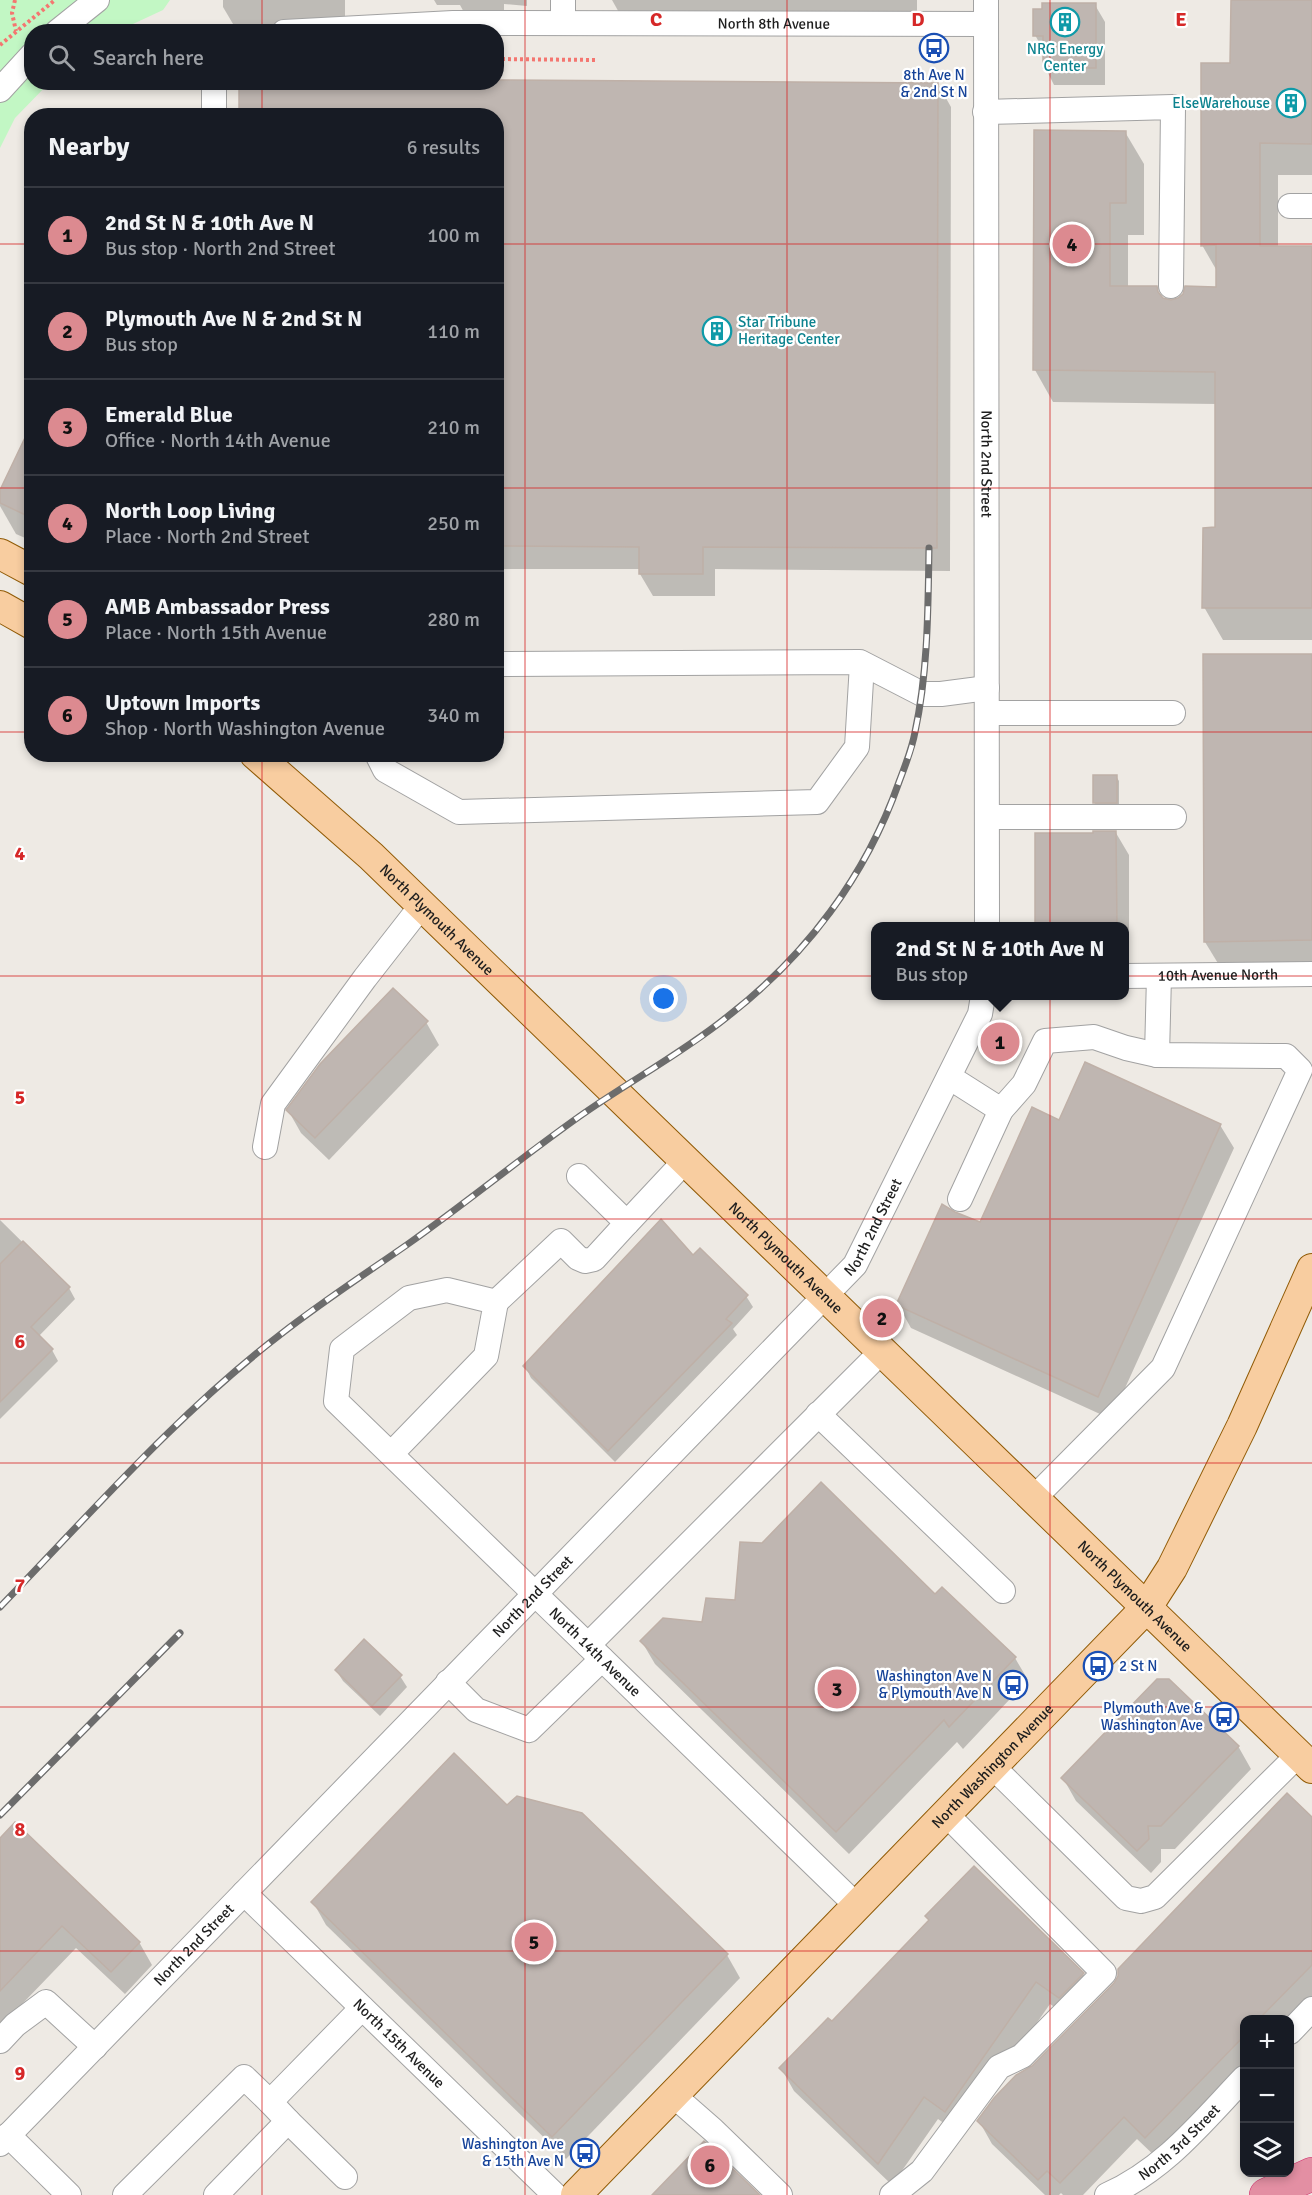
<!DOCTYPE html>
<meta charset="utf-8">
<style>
:root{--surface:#171b24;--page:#242831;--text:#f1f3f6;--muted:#9ea1a6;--line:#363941;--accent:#dc8a90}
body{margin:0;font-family:Signika,sans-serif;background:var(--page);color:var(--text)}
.controls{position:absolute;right:18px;bottom:18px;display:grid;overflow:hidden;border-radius:12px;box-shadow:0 3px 9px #0003}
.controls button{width:54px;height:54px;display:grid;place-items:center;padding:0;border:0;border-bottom:2px solid var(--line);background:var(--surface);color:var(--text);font:30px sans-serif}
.you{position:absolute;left:664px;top:999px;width:21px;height:21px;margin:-15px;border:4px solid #fff;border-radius:50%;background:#1a73e8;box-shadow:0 0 0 9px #1a73e833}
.badge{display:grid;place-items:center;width:39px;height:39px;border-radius:50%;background:var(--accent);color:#111;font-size:20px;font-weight:700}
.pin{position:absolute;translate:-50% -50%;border:3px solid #fff;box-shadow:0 2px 6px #0006}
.popup{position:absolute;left:871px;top:922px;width:258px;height:78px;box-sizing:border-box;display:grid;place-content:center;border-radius:12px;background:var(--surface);filter:drop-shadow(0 2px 4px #0005);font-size:20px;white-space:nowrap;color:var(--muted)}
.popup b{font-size:22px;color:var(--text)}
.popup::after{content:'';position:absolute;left:50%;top:100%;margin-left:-12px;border:12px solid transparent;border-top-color:var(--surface)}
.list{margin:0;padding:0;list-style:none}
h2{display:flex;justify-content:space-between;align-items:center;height:78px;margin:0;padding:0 24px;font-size:26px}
h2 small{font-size:20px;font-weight:400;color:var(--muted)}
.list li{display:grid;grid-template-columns:39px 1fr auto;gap:18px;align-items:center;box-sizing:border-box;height:96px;padding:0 24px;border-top:2px solid var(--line)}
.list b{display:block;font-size:22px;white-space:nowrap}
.list p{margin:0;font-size:20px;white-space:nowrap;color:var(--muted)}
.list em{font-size:20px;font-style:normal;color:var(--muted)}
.icon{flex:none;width:33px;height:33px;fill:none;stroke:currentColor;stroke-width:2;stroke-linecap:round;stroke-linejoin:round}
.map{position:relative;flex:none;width:1312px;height:2195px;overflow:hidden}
.search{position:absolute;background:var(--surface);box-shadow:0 3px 9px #0003;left:24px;top:24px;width:480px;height:66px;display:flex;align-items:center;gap:15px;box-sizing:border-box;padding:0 21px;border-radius:24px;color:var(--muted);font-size:22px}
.panel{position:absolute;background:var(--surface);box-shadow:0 3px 9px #0003;left:24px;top:108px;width:480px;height:654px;border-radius:24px}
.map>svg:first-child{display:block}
.park{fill:#c2f7c4}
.shadow{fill:#0003}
.building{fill:#bfb6b1;stroke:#bfb0a7;stroke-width:1.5}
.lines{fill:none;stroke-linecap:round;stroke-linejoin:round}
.minor-casing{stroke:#a2a2a2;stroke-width:26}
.major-casing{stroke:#915b06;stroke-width:32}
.highway-casing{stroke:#d22c6d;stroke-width:34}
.path{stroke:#f47670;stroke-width:4;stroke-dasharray:3 3;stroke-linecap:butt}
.minor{stroke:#fff;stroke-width:24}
.major{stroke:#f8cda0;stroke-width:30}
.highway{stroke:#e38fa3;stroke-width:33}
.rail-casing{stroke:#6c6c6c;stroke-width:7}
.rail{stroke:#fff;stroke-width:4.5;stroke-dasharray:14;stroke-linecap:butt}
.grid{fill:none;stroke:#d62828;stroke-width:1.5;stroke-opacity:0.55}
.labels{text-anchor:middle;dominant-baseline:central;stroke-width:4.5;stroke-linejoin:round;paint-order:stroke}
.street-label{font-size:15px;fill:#1e1e1e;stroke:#fff}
.culture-label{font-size:15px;fill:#0d838f;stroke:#fff}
.transit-label{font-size:15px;fill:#164399;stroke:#fff;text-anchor:end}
.grid-label{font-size:20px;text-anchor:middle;font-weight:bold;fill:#d62828;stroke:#fff;stroke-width:4.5;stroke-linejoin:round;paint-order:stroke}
</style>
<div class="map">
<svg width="1312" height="2195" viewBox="0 0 1312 2195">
<rect width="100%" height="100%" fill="#eeeae4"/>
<polygon class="park" points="0,0 170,0 163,10 118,31 32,32 32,82 49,83 15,118 0,148"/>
<g class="shadow">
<polygon points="223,0 345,0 345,29 236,29 223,7"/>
<polygon points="434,0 527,0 527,6 504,4 504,16 466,16 460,5 437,5"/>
<polygon points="612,0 917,0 917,27 625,23"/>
<polygon points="1232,0 1312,0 1312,175 1278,175 1278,247 1312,248 1312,640 1223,640 1204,607 1217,529 1217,404 1053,402 1035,370 1125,132 1144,164 1144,235 1128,235 1128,287 1156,287 1163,299 1171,302 1217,288 1217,271 1202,245 1231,65"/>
<polygon points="1095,5 1105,22 1105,85 1054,85 1045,67 1045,53 1035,35"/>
<polygon points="938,84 951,107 950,571 715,569 715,596 653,596 640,574 640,569 496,569 496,116"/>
<polygon points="42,110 169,111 171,116 42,116"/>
<polygon points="32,446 32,541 16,534 0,506 0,493"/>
<polygon points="1312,655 1312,963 1219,965 1205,942"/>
<polygon points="1116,776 1119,781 1119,807 1097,807 1094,802"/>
<polygon points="1116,833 1129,855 1129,966 1124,966 1124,926 1037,926"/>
<polygon points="426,1022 439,1045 329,1160 301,1133 288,1110"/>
<polygon points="1060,1122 1220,1125 1234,1148 1111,1419 911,1328 898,1305 954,1213 981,1224"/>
<polygon points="0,1220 69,1288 75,1299 38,1337 52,1350 58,1361 0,1419"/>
<polygon points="693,1257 746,1296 753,1307 733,1329 737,1335 615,1462 531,1378 525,1366"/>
<polygon points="736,1602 1015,1658 1028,1680 963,1749 957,1742 849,1854 655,1664 642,1642 704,1624"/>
<polygon points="336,1670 400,1676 407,1687 380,1716 343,1681"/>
<polygon points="1238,1746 1251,1769 1175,1849 1161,1849 1161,1862 1151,1873 1076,1801 1063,1778"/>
<polygon points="507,1808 581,1814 727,1955 740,1978 566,2159 326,1925 313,1902"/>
<polygon points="1312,1819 1312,2001 1290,2020 1244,2020 1244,2071 1159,2160 1137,2139 1083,2195 1063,2195 1061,2193 1059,2195 1045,2195 992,2144 979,2121 1033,2067"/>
<polygon points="0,1840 139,1942 152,1965 125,1994 76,1948 0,2027"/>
<polygon points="930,1921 1083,1974 1096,1997 1073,2020 1050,2004 959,2134 938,2119 892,2185 794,2091 781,2068 832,2023"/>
</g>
<g class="building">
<polygon points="1231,0 1312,0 1312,144 1260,143 1260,246 1312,246 1312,608 1202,608 1203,528 1215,527 1215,372 1033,370 1034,130 1126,131 1126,203 1110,203 1110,286 1157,286 1158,292 1163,298 1171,300 1178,298 1183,294 1185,286 1216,287 1216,245 1201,246 1201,63 1230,63"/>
<polygon points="1042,3 1096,3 1096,68 1043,68 1043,36 1033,36 1033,9 1042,9"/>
<polygon points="496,80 938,83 937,548 703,547 703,574 639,574 639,547 496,546 496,116 239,116 239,82 496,82"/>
<polygon points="32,423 32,518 0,503 0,490"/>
<polygon points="1203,654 1312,654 1312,940 1204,942"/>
<rect x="1093" y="775" width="24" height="28"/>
<polygon points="1093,831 1116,831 1117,927 1035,927 1035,833 1093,833"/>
<polygon points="393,988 428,1021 315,1138 286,1110 320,1064"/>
<polygon points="1085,1062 1221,1124 1098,1397 896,1305 942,1204 955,1212 980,1222 1032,1107 1059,1120"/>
<polygon points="661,1219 693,1255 700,1248 748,1295 726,1319 732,1323 608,1451 523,1366"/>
<polygon points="23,1241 70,1287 31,1327 53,1349 0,1402 0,1264"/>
<polygon points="821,1482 935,1594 942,1587 1016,1657 949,1727 944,1720 836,1832 640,1641 663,1618 702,1622 706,1598 735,1600 740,1542 762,1543"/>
<polygon points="364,1639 402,1675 372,1706 335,1670"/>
<polygon points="1157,1679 1169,1679 1239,1746 1161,1826 1148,1826 1149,1839 1137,1851 1061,1778"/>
<polygon points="454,1753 507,1805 517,1796 582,1813 728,1954 552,2137 311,1902"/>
<polygon points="1287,1793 1312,1817 1312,1965 1259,2019 1245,2019 1245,2035 1145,2138 1124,2117 1060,2183 1047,2171 1038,2180 977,2121 994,2098 1016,2075 1032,2066 1114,1983 1118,1976 1118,1969"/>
<polygon points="15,1822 140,1942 111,1972 62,1926 0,1991 0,1838"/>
<polygon points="974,1866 1084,1973 1059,1998 1036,1982 945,2112 924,2097 878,2164 779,2068 828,2018 832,2021 929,1920 925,1916"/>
<polygon points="704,2141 760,2195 652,2195"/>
</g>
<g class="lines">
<g class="minor-casing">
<g id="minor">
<polyline points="563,0 563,22"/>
<path id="s1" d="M986 0 987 926"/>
<polyline points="57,32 97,0"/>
<path id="s2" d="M284 32 453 23 985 24"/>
<polyline points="0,90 32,55"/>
<polyline points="985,112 1173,107 1171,286"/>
<polyline points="214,116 214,82"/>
<polyline points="1290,206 1312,206"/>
<polyline points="496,664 860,662 922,694 941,694 987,688"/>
<polyline points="987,713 1173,713"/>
<polyline points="377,754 385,770 459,812 817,802 857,747 862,664"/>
<polyline points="987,817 1174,817"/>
<path id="s3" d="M1124 976 1312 974"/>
<polyline points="1157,1055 1159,976"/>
<polyline points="949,1077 1001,1110 1024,1084 1045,1041 1094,1037 1126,1048 1157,1055 1286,1056 1300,1070 1163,1368 1034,1498"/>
<polyline points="265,1147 273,1104 365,978 422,905"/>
<polyline points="579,1176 627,1223 685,1161"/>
<polyline points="960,1199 1001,1110"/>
<polyline points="496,1302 561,1241 578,1258 585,1261 594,1259 627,1223"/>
<polyline points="818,1414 1003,1591"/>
<path id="s4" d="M391 1454 486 1356 496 1302 447 1290 409 1298 342 1349 336 1401 856 1905"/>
<polyline points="588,1645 882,1351"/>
<polyline points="448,1682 476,1710 529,1730 602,1659"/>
<polyline points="992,1766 1126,1898 1141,1901 1155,1897 1298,1755"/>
<path id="s5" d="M244 1893 555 2195"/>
<polyline points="1290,2032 1312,2009"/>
<polyline points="0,2041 15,2025 46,2002 95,2047"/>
<polyline points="673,2095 713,2130 780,2195"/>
<polyline points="288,2121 345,2177"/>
<polyline points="8,2135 69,2195"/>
<path id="s6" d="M0 2144 855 1265 980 1014 983 996"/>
<polyline points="125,2195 244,2077 270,2102 362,2008"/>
<polyline points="216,2195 288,2121 270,2102"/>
<polyline points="892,2195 922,2171 999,2067 1022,2056 1104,1973 945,1813"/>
<path id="s7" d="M1107 2195C1165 2169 1201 2123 1244 2078"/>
</g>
</g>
<g class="major-casing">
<g id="major">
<polyline points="0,554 32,571"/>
<polyline points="0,606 32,624"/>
<path id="s8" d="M255 754 371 856 1312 1768"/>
<path id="s9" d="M576 2195 1147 1607 1172 1568 1242 1426 1312 1269"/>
</g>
</g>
<g class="highway-casing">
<polyline id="highway" points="1266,2195 1312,2174"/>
</g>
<g class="path">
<polyline points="15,0 12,13 16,31"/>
<polyline points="0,45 55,0"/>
<polyline points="496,59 596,60"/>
</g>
<use href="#minor" class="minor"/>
<use href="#major" class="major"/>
<use href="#highway" class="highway"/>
<g class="rail-casing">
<g id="rail">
<path d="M0 1607C90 1514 178 1413 281 1334 322 1302 365 1274 408 1244 466 1203 522 1157 580 1116 628 1082 681 1054 727 1017 806 956 866 876 899 782 905 766 912 749 915 732 928 672 928 610 929 548"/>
<polyline points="0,1815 180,1633"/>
</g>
</g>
<use href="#rail" class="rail"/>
</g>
<path class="grid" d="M262 0V32M525 0V2195M787 0V2195M1050 0V2195M262 82V116M0 244H32M496 244H1312M0 488H32M496 488H1312M0 732H32M496 732H1312M262 754V2195M0 976H1312M0 1219H1312M0 1463H1312M0 1707H1312M0 1951H1312"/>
<defs>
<g id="building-ring" transform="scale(1.5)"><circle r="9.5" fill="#fff" stroke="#0f9aa8" stroke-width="1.5"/><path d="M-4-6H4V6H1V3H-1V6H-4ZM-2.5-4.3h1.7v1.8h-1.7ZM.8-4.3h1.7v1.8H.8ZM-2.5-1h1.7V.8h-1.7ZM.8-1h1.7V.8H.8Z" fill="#0f9aa8"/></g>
<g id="bus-ring" transform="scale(1.5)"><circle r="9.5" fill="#fff" stroke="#1a4fb4" stroke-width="1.5"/><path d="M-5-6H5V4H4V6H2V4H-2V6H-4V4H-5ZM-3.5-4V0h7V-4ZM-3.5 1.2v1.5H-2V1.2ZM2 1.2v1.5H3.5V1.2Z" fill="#1a4fb4"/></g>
</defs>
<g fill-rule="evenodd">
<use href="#building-ring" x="1065" y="22"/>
<use href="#bus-ring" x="934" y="48"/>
<use href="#building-ring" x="1291" y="103"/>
<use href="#building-ring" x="717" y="331"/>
<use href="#bus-ring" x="1098" y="1666"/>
<use href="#bus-ring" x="1013" y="1685"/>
<use href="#bus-ring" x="1224" y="1717"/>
<use href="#bus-ring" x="585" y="2153"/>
</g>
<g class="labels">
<g class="street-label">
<text stroke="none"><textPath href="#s2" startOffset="490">North 8th Avenue</textPath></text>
<text stroke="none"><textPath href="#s1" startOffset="464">North 2nd Street</textPath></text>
<text stroke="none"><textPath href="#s8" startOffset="246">North Plymouth Avenue</textPath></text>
<text stroke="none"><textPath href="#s3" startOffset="94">10th Avenue North</textPath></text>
<text stroke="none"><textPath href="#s6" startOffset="1268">North 2nd Street</textPath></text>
<text stroke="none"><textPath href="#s8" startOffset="732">North Plymouth Avenue</textPath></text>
<text stroke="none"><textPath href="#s8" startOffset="1218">North Plymouth Avenue</textPath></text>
<text stroke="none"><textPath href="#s6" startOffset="764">North 2nd Street</textPath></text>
<text stroke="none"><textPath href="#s4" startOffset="778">North 14th Avenue</textPath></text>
<text stroke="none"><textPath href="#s9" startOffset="598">North Washington Avenue</textPath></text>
<text stroke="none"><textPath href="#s6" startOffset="278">North 2nd Street</textPath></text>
<text stroke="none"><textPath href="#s5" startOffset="216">North 15th Avenue</textPath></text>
<text stroke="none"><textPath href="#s7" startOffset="90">North 3rd Street</textPath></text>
</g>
<g class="culture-label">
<text x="1065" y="49">NRG Energy<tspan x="1065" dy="17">Center</tspan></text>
<text x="1270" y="103" text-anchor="end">ElseWarehouse</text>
<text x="738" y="322" text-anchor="start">Star Tribune<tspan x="738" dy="17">Heritage Center</tspan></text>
</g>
<g class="transit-label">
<text x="934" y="75" text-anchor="middle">8th Ave N<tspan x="934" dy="17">&amp; 2nd St N</tspan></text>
<text x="1119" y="1666" text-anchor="start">2 St N</text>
<text x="992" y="1676">Washington Ave N<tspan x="992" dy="17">&amp; Plymouth Ave N</tspan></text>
<text x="1203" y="1708">Plymouth Ave &amp;<tspan x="1203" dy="17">Washington Ave</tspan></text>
<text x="564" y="2144">Washington Ave<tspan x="564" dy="17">&amp; 15th Ave N</tspan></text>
</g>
</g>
<g class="grid-label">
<text x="656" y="26">C</text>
<text x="918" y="26">D</text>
<text x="1181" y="26">E</text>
<text x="20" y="860">4</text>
<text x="20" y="1104">5</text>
<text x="20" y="1348">6</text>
<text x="20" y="1592">7</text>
<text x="20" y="1836">8</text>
<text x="20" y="2080">9</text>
</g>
</svg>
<div class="controls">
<button>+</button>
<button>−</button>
<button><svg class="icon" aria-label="layers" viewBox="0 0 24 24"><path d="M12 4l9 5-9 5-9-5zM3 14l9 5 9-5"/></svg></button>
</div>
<div class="you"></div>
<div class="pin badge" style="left:1000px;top:1042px">1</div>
<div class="popup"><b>2nd St N &amp; 10th Ave N</b>Bus stop</div>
<div class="pin badge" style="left:882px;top:1318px">2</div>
<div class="pin badge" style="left:837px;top:1689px">3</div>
<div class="pin badge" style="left:1072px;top:244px">4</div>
<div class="pin badge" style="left:534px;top:1942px">5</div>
<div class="pin badge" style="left:710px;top:2165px">6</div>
<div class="search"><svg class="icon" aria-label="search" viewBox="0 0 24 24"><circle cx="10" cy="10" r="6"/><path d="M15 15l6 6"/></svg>Search here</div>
<section class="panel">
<h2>Nearby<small>6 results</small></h2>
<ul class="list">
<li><span class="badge">1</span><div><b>2nd St N &amp; 10th Ave N</b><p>Bus stop · North 2nd Street</p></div><em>100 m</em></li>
<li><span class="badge">2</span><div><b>Plymouth Ave N &amp; 2nd St N</b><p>Bus stop</p></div><em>110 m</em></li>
<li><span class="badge">3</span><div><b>Emerald Blue</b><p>Office · North 14th Avenue</p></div><em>210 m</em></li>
<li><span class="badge">4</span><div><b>North Loop Living</b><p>Place · North 2nd Street</p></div><em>250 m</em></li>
<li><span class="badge">5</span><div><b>AMB Ambassador Press</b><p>Place · North 15th Avenue</p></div><em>280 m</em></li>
<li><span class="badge">6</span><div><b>Uptown Imports</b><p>Shop · North Washington Avenue</p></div><em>340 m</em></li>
</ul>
</section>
</div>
